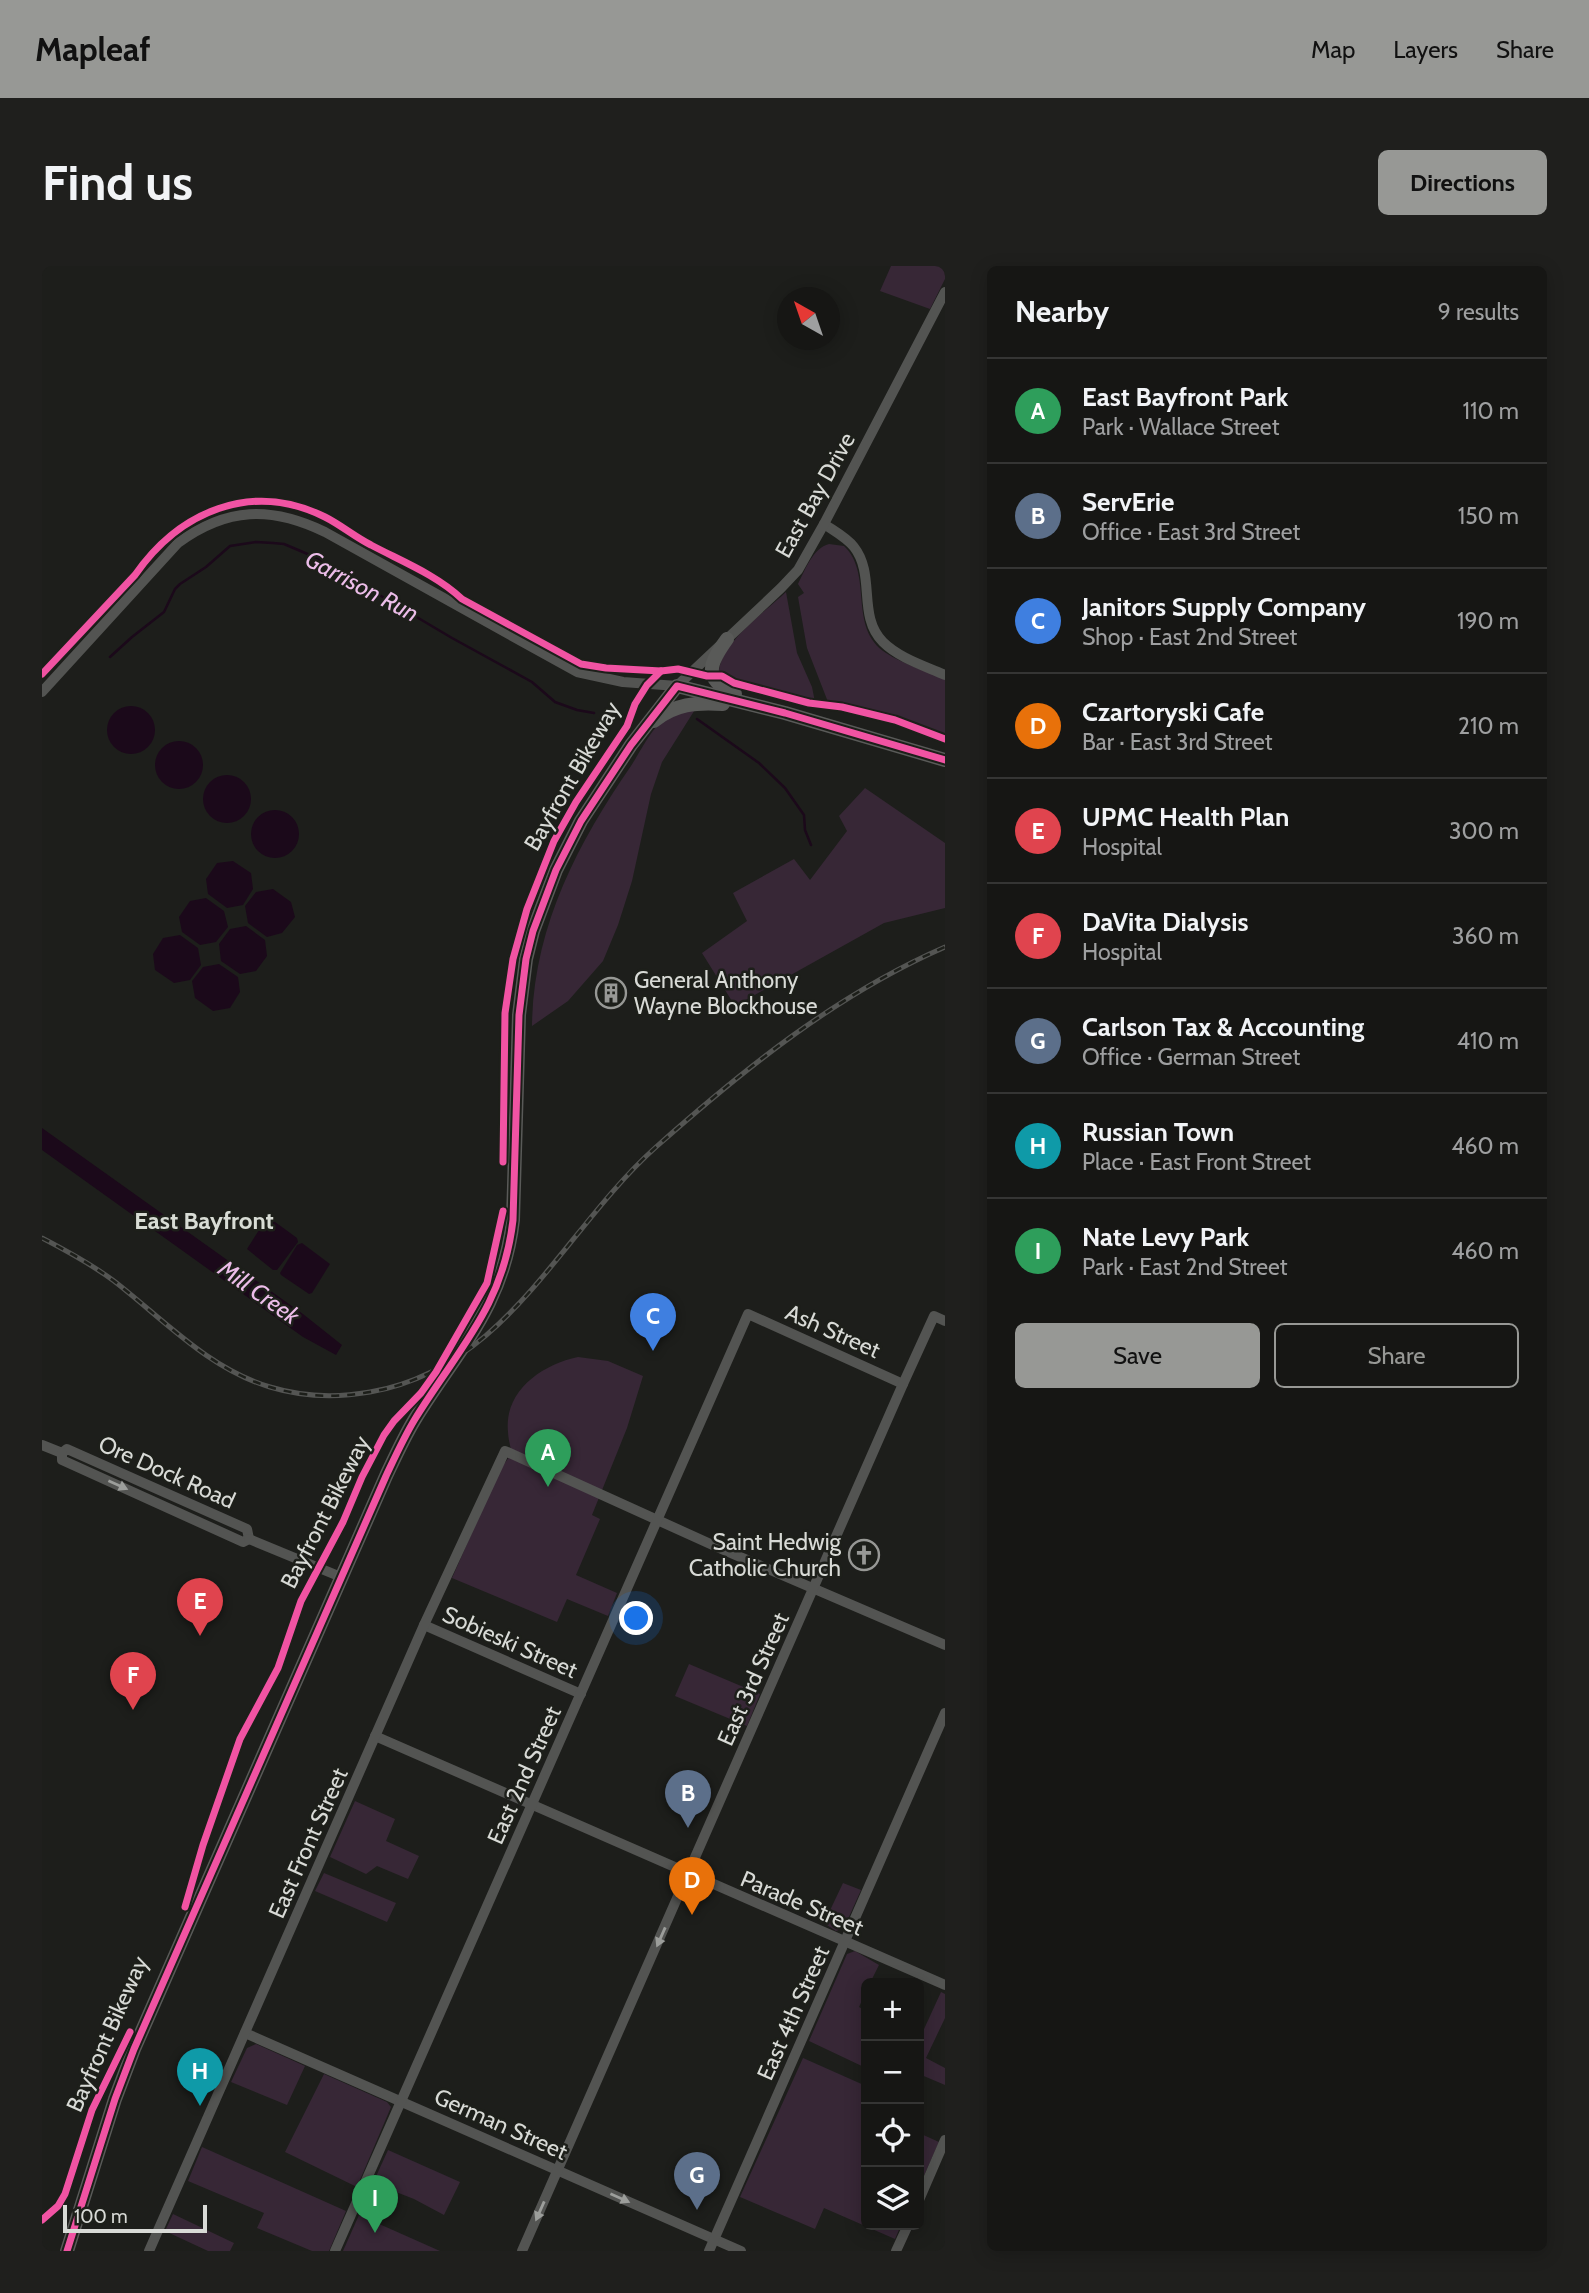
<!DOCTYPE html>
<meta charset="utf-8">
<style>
:root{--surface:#161614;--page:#1f1f1d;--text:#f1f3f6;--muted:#9e9fa0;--line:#353534;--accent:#979895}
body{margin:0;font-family:Cabin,sans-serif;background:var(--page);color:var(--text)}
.controls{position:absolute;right:21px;bottom:21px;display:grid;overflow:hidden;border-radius:10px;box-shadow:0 4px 18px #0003}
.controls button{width:63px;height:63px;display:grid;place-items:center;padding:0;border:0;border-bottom:2px solid var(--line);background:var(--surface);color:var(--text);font:35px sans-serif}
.compass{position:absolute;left:735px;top:21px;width:63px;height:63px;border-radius:50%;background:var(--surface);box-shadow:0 4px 18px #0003;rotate:320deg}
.scale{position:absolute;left:21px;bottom:18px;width:144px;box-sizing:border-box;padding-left:7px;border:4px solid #d8dad6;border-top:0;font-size:19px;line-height:24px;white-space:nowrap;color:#d8dad6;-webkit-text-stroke:5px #1d1f1a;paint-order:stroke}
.you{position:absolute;left:595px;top:1353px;width:24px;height:24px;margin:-18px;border:5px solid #fff;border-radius:50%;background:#1a73e8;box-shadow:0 0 0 10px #1a73e833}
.badge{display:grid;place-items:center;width:46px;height:46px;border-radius:50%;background:var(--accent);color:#fff;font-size:23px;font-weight:700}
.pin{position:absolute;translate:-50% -58px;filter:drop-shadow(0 2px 4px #0008)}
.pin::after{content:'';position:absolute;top:37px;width:24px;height:21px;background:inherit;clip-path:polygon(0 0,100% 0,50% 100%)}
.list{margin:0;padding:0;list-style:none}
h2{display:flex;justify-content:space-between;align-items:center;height:91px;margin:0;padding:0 28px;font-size:30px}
h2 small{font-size:23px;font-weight:400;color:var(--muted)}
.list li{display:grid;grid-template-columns:46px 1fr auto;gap:21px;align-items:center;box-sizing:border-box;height:105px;padding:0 28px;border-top:2px solid var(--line)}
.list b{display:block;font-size:26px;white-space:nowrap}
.list p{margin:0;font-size:23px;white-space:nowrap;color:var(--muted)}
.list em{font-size:23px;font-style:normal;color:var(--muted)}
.actions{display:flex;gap:14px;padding:21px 28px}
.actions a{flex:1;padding:16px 0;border:2px solid var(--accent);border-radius:10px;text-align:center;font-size:24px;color:var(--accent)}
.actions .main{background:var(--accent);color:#111}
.icon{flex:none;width:38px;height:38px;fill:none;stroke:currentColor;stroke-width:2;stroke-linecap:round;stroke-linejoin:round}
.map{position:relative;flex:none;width:903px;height:1985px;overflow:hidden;border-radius:10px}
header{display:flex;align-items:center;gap:42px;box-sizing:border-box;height:98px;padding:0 35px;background:var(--accent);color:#111}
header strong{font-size:33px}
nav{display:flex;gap:38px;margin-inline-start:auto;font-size:24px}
.intro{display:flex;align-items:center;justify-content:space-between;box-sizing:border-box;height:168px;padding:0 42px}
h1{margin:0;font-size:49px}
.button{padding:18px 32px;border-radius:10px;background:var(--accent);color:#111;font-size:24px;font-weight:700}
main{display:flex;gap:42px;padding:0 42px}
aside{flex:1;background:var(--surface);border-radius:10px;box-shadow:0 4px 18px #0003}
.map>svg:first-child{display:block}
.green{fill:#372736}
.water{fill:#1b091a}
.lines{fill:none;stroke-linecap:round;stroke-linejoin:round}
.stream{stroke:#1b091a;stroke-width:2.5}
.minor{stroke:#535452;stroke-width:10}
.highway{stroke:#595a58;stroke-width:14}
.rail-casing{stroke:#545553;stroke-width:5}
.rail{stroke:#1d1f1a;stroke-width:2.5;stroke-dasharray:8;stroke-linecap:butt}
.cycleway-casing{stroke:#1d1f1a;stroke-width:11}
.cycleway{stroke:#f153a3;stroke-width:7}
.oneway{fill:#9c9e9b}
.labels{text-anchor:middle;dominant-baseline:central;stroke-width:5;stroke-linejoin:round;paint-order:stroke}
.street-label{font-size:23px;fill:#d8dad6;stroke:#1d1f1a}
.poi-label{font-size:23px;fill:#d8dad6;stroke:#1d1f1a;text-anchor:start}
.water-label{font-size:24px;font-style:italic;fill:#ecbde9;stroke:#1d1f1a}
.neighbourhood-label{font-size:24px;font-weight:bold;fill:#d8dcd5;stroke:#1d1f1a}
</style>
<header>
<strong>Mapleaf</strong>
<nav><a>Map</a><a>Layers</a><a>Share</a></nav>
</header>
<div class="intro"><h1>Find us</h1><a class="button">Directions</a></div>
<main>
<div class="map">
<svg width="903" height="1985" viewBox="0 0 903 1985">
<rect width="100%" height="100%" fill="#1d1e1b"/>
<g class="green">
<polygon points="849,0 903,0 903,13 888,43 838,25"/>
<path d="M787 278 802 280C832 308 805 362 844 387 861 398 884 405 903 413V471C894 468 887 463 878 460 849 447 816 443 786 436L765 382 756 331 762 327 756 318C763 304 771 282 787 278Z"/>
<path d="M744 326 755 387 770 421 773 436 694 415 681 405 677 407C677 378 724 345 744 326Z"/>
<path d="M654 442 620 496 609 528 590 615 576 659 561 695 526 735 490 760C491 663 535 578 589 500 598 486 607 467 619 456 627 449 644 446 654 442Z"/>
<polygon points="823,522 903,577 903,642 842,657 693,740 660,687 705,655 691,627 752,593 768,614 805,565 797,550"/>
<path d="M536 1091 566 1095 601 1110 585 1162 550 1249 558 1253 534 1309 575 1327 566 1350 525 1333 515 1356 410 1312 459 1201C475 1184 467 1185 466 1166 462 1125 499 1099 536 1091Z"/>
<polygon points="647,1398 718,1428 705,1460 633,1430"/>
<polygon points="313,1535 353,1553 344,1575 377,1590 366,1613 335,1600 324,1608 288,1591"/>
<polygon points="282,1607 354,1637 345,1656 273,1625"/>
<polygon points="801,1617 819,1624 802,1662 794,1665 782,1657"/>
<polygon points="813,1685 837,1699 828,1717 824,1717 824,1726 817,1741 824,1745 824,1802 767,1775 805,1688"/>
<polygon points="899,1726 903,1728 903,1752 884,1792 903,1802 903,1819 877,1808 877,1774"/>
<polygon points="214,1778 263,1800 245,1839 189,1816 205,1782"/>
<polygon points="761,1792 824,1820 824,1959 859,1959 853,1973 782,1942 773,1963 698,1931"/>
<polygon points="282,1808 345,1836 349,1841 315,1921 243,1886"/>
<polygon points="877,1867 897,1876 877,1921"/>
<polygon points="160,1881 304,1945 287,1985 270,1985 215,1962 222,1947 146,1915"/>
<polygon points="346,1884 418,1916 402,1949 372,1933 331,1917"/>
<polygon points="131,1948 192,1977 188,1985 166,1985 123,1965"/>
<polygon points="317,1949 398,1985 301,1985"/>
</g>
<g class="water">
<circle cx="89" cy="464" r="24"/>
<circle cx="137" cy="499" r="24"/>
<circle cx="185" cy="533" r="24"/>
<circle cx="233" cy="568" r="24"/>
<polygon points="191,595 209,607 211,623 201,639 185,642 166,628 164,613 175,597"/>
<polygon points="231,623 249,636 253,651 240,667 225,671 206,657 203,640 214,626"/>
<polygon points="164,632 182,645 186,661 174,676 158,679 140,666 137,651 148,635"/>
<polygon points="204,660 223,674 225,690 214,705 198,708 179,695 177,678 188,663"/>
<polygon points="138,669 156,682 159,699 148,714 132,717 113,704 111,688 121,672"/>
<polygon points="177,698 196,711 198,726 188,742 171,745 153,732 150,715 161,701"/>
<polygon points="0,862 261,1048 300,1079 294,1089 261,1071 0,884"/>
<polygon points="229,953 255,972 256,976 235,1004 231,1004 205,983 222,956"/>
<polygon points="260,977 288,998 270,1027 267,1028 239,1009 238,1007 255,979"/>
</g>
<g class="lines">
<g class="stream">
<polyline points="68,391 90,371 122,346 133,323 138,318 164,301 188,280 214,276 231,277 242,278 275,292 410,372 490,416 513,436 535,444 552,447"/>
<polyline points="655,453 717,497 743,522 762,549 763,564 769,579"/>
</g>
<g class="minor">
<path d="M782 258C792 265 804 271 812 281 834 309 815 350 841 376 857 392 883 400 903 409"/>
<path d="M0 426 136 277C185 241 229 240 283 266L535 406 581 416 635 420 739 322 756 304 782 258 903 26"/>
<polyline points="0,1179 20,1187 25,1183 205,1263 207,1273"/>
<polyline points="20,1187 20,1194 201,1276 207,1273"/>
<polyline points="207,1273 299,1311"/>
<polyline points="382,1359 539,1428"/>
<polyline points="333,1470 903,1719"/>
<polyline points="203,1767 699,1985"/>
<polyline points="877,1934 903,1874"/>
<polyline points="107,1985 382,1359 463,1185 675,1281 903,1379"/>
<polyline points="293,1985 706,1048 861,1118"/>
<polyline points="480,1985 861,1118 892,1050 903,1055"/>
<polyline points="667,1985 903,1447"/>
<polyline points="854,1985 866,1959"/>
</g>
<g class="highway">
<path d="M685 373C667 398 660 413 693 428"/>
<path d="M612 455C632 438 655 436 681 438"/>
<path d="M25 1985 73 1833 92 1783 344 1210C353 1191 362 1171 373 1153 416 1083 461 1041 471 954L477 749 484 693 491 665 514 604 539 555 589 479 635 420 743 447 903 494"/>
</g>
<g class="rail-casing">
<path id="rail" d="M0 972C25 985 49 998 72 1015 121 1053 167 1103 228 1121 261 1131 294 1132 328 1126 466 1102 519 966 614 881 702 803 795 728 903 681"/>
</g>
<use href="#rail" class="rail"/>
<g class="cycleway-casing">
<g id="cycleway">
<path d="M0 408 93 309C137 246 209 214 283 251 299 259 313 271 329 279 359 295 395 309 420 333L539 398 564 402 619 405 636 403 665 410H680L692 417 767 437 800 441 853 454 903 473"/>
<polyline points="461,896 463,747 471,693 485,643 512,575 534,536 585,460 593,438 605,419 619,405"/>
<polyline points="143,1641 161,1579 198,1473 236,1402 259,1335 301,1256 320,1211 342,1169 352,1155 379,1127 394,1106 445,1017 461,945"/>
<polyline points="0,1954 16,1940 23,1928 50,1844 88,1766"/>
<path d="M25 1985 73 1833 92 1783 344 1210C353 1191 362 1171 373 1153 416 1083 461 1041 471 954L477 749 484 693 491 665 514 604 539 555 589 479 635 420 743 447 903 494"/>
</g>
</g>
<use href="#cycleway" class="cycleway"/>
</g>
<defs><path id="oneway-solid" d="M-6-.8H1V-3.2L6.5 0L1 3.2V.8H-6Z" transform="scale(1.75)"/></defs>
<g class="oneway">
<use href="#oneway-solid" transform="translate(76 1219) rotate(24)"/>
<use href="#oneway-solid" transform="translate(619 1671) rotate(114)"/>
<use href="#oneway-solid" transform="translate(578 1932) rotate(24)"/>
<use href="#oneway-solid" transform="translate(498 1945) rotate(114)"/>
</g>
<defs>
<g id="building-ring" transform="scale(1.575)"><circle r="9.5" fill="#1d1f1a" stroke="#979895" stroke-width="1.5"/><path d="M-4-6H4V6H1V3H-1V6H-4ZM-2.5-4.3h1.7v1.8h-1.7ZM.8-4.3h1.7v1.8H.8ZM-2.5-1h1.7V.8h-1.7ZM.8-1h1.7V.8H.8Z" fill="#979895"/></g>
<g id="church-ring" transform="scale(1.575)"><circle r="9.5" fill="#1d1f1a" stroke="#979895" stroke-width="1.5"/><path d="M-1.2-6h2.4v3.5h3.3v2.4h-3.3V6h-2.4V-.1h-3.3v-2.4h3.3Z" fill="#979895"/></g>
</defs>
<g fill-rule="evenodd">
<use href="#building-ring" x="569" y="727"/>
<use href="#church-ring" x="822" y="1289"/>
</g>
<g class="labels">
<g class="street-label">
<text transform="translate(773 229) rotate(-61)">East Bay Drive</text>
<text transform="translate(530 510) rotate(-60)">Bayfront Bikeway</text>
<text transform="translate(791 1065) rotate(24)">Ash Street</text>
<text transform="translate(125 1206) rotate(24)">Ore Dock Road</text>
<text transform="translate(283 1246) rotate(-63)">Bayfront Bikeway</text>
<text transform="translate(468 1376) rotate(24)">Sobieski Street</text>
<text transform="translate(711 1413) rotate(-66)">East 3rd Street</text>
<text transform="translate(482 1509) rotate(-66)">East 2nd Street</text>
<text transform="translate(266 1577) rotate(-66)">East Front Street</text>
<text transform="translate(760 1637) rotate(23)">Parade Street</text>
<text transform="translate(751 1747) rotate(-66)">East 4th Street</text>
<text transform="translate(65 1768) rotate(-66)">Bayfront Bikeway</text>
<text transform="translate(459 1858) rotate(24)">German Street</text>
</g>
<g class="poi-label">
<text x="592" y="714">General Anthony<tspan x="592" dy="26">Wayne Blockhouse</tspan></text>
<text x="799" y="1276" text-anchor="end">Saint Hedwig<tspan x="799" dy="26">Catholic Church</tspan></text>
</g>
<g class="water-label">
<text transform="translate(320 320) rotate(28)">Garrison Run</text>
<text transform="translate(217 1026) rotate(35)">Mill Creek</text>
</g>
<g class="neighbourhood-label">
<text x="162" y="954">East Bayfront</text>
</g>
</g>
</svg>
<div class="controls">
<button>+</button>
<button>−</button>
<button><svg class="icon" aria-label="locate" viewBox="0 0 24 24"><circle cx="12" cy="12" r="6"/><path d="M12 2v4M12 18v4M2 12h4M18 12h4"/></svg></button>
<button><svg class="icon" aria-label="layers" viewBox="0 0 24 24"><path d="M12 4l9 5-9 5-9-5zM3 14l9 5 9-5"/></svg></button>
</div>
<svg class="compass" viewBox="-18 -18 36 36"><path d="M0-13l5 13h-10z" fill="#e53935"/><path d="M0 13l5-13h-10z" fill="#9e9fa0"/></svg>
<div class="scale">100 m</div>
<div class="you"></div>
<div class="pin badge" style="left:506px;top:1221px;background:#2e9e5b">A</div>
<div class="pin badge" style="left:646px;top:1562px;background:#5c6f8a">B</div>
<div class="pin badge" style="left:611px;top:1085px;background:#3f7fe0">C</div>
<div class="pin badge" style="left:650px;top:1649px;background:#e8710a">D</div>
<div class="pin badge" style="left:158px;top:1370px;background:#e0444e">E</div>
<div class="pin badge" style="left:91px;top:1444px;background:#e0444e">F</div>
<div class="pin badge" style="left:655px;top:1944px;background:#5c6f8a">G</div>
<div class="pin badge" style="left:158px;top:1840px;background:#0f9aa8">H</div>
<div class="pin badge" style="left:333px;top:1967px;background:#2e9e5b">I</div>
</div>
<aside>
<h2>Nearby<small>9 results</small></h2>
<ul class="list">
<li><span class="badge" style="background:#2e9e5b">A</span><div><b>East Bayfront Park</b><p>Park · Wallace Street</p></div><em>110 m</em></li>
<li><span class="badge" style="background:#5c6f8a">B</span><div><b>ServErie</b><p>Office · East 3rd Street</p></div><em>150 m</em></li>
<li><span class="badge" style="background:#3f7fe0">C</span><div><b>Janitors Supply Company</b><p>Shop · East 2nd Street</p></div><em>190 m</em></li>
<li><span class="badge" style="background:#e8710a">D</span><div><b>Czartoryski Cafe</b><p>Bar · East 3rd Street</p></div><em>210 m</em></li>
<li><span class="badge" style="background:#e0444e">E</span><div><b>UPMC Health Plan</b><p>Hospital</p></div><em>300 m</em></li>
<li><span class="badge" style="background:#e0444e">F</span><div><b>DaVita Dialysis</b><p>Hospital</p></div><em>360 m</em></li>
<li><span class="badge" style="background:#5c6f8a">G</span><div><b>Carlson Tax &amp; Accounting</b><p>Office · German Street</p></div><em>410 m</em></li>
<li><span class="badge" style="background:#0f9aa8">H</span><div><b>Russian Town</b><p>Place · East Front Street</p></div><em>460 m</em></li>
<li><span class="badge" style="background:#2e9e5b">I</span><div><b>Nate Levy Park</b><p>Park · East 2nd Street</p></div><em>460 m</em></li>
</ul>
<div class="actions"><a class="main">Save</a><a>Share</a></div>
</aside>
</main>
